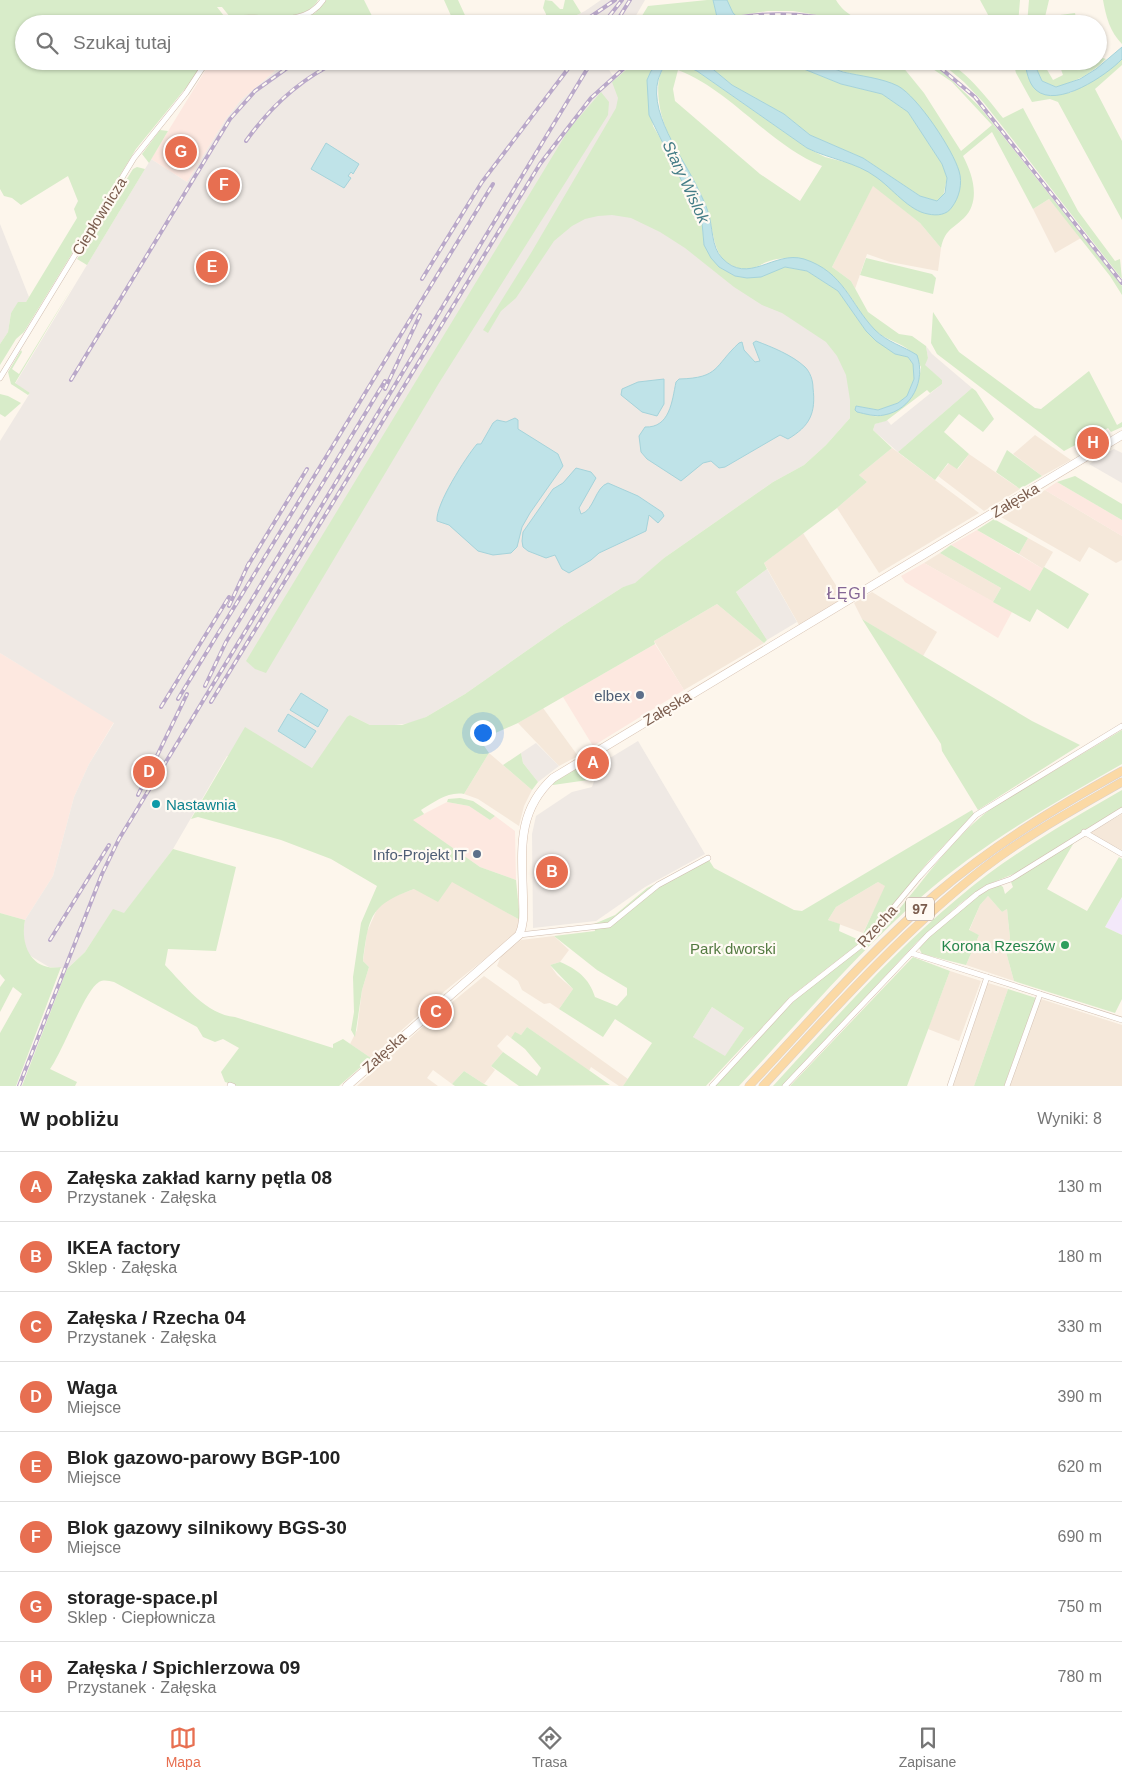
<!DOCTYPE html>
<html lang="pl">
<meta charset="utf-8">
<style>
:root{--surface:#fff;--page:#f6f6f6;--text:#222;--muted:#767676;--line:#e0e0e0;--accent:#e76f51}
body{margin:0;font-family:Helvetica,sans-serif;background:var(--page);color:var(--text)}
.you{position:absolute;left:482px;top:732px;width:18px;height:18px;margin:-12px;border:4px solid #fff;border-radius:50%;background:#1a73e8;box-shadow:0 0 0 8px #1a73e833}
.badge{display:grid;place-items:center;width:32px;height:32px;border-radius:50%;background:var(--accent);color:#fff;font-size:16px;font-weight:700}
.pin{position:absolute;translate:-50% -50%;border:2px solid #fff;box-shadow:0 1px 5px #0006}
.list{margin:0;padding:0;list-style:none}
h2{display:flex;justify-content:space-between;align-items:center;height:65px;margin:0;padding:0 20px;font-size:21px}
h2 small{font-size:16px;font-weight:400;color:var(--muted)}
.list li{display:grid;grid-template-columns:32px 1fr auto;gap:15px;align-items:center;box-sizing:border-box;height:70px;padding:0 20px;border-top:1px solid var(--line)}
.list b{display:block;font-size:19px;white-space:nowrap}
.list p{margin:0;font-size:16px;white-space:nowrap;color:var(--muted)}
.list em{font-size:16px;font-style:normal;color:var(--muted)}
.icon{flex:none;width:28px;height:28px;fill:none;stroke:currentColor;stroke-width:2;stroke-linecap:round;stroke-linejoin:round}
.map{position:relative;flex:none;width:1122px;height:1086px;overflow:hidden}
.search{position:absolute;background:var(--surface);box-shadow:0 1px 4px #0004;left:15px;right:15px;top:15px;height:55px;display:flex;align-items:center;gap:12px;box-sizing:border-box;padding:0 18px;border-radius:28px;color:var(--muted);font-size:19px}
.sheet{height:625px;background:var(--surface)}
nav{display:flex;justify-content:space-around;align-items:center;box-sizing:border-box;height:70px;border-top:1px solid var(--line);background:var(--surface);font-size:14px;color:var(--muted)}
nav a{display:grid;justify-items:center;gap:2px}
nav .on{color:var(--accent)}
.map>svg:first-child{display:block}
.residential{fill:#f5e8da}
.commercial{fill:#fde8e0}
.industrial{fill:#efe9e4}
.education{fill:#f3e8fa}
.green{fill:#d8ecc9;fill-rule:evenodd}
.water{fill:#bfe3e8;stroke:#a5d3da}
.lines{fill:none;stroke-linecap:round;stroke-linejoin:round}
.street-casing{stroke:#d1beb0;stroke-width:6}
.secondary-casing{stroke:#d6c0b0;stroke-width:9}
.primary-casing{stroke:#dad1cd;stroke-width:9}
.street{stroke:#fff;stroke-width:5}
.secondary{stroke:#fff;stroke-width:8}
.primary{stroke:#fbd9a5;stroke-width:8}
.rail-casing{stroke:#b9a8c9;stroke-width:4}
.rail{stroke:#fffaf3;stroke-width:2;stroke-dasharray:5.5;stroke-linecap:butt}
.service-dot{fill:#5c6f8a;stroke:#fffaf3;stroke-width:2}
.culture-dot{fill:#0f9aa8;stroke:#fffaf3;stroke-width:2}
.leisure-dot{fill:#2e9e5b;stroke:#fffaf3;stroke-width:2}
.labels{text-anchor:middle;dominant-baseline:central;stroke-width:4.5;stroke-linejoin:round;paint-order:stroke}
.shield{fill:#fffaf3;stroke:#a28b7f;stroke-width:1}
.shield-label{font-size:14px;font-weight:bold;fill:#7a5c4d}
.street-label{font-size:15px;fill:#7a5c4d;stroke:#fffaf3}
.service-label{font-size:15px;fill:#4e5e75;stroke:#fffaf3;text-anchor:end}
.culture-label{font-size:15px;fill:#0d838f;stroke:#fffaf3;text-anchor:start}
.leisure-label{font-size:15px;fill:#27864d;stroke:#fffaf3;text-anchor:end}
.park-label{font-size:15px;fill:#537a41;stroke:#fffaf3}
.water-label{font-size:16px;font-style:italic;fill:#437c86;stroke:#fffaf3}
.neighbourhood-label{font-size:16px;letter-spacing:1px;fill:#846695;stroke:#fffaf3}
</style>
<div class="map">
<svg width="1122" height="1086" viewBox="0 0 1122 1086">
<rect width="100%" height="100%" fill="#fdf6ec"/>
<g class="residential">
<polygon points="873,185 920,223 941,248 938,271 890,262 867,254 855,289 851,281 832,267"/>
<polygon points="1049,199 1081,238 1055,253 1033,209"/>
<polygon points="1035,435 1071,460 1042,476 1013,454"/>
<polygon points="892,448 979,513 879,573 837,508 867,482 859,475"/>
<polygon points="969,454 1020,489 984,511 938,476 949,463 958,469"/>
<polygon points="1045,490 1122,536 1122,560 1116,563 1089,547 1080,562 1001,517"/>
<polygon points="803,533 844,598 799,625 764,563"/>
<polygon points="1028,538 1053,552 1043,569 1019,554"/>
<polygon points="940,553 1001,588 993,602 924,563"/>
<polygon points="872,592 937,632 923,656 862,619 854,603"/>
<polygon points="717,604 764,643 684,690 654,641"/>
<polygon points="543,708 578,756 559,766 518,723"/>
<polygon points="489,753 532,790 524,806 519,826 478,799 464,794"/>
<polygon points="1122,814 1122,850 1091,834 1093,831"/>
<polygon points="452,881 520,920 518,928 511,938 446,990 371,1058 350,1044 357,1030 362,990 369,967 363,961 367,932 378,907 390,898 414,889"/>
<polygon points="878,882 886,886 863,933 828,920 836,907"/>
<polygon points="988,896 1002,912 1007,909 1010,938 1006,952 1014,981 966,965 979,935 969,931 980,905"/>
<polygon points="554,936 569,950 560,962 550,965 557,975 573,989 559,1009 550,1003 544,1004 522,990 518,981 497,966 501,956 521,940"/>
<polygon points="950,971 981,981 959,1041 928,1029"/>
<polygon points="484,976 628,1079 623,1086 619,1086 591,1067 589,1071 585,1068 527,1027 521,1035 515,1033 511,1038 507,1035 497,1046 503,1052 491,1066 495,1070 484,1084 464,1071 452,1084 433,1070 427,1078 438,1086 357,1086 428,1022"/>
<polygon points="988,983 1008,989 974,1086 948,1086 953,1086"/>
<polygon points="1041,999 1122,1025 1122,1086 1010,1086"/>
</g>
<g class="commercial">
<polygon points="211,61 263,61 275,71 241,100 226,119 187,182 151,159"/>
<polygon points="1057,482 1122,520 1122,536 1045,490"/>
<polygon points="977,530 1043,569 1030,591 951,545"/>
<polygon points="924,563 1012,612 998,638 905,582 901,576"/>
<polygon points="655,644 684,690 593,746 563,697"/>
<polygon points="0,653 114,722 89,764 74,797 53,876 25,920 0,913"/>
<polygon points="447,802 469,806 490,820 495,816 515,831 516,880 480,867 412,820"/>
</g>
<g class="industrial">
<polygon points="601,0 645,0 631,24 558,24 585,11"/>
<polygon points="290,61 608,61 606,65 627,98 704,245 858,344 850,418 826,445 804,465 773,482 664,558 635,584 623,587 562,626 465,694 426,717 412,723 386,726 370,725 350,715 313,768 227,756 173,849 124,914 113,910 85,952 67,969 49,967 29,955 25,949 23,932 25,920 53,876 74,797 89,764 114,723 0,653 0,441 30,393 15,384 151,159 187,182 226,119 241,100 275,71"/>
<polygon points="0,224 29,297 26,302 18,303 11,313 8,332 0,344"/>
<polygon points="926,346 932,354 972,388 898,452 873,430 875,424 887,420 891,425 942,384 942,380 924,365 928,358"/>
<polygon points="1114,449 1122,453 1122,483 1089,464"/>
<polygon points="767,569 797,622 767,640 736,592"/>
<polygon points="638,741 705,854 645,887 596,921 533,928 532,834 536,816 572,792 592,787 600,764"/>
<polygon points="536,743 559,766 538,782 523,763 521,753"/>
<polygon points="712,1007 744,1028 725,1057 693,1037"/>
</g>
<polygon class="education" points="1122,897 1122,935 1105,927"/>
<g class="green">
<path d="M0 0H318C306 23 266 15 245 15 240 15 235 17 230 17L222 7H217L228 21 226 24H24V61H203L193 79 136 149 24 332 16 339 0 365V344L8 332 11 313 18 302H26L77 218 74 209 78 201 68 176 21 205 12 198 4 196 0 189Z"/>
<polygon points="326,0 364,0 376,24 285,24 315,13"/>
<polygon points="444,0 458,0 469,24 451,24 452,18"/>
<polygon points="545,0 552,1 560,9 563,9 565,0 573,0 581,13 558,24 528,24 532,20 542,23 546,20 546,14 543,8"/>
<polygon points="707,0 713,0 717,17 701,24 637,24 648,6"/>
<path d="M727 0H836C845 15 856 18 872 24L793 11H768L735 16 729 8Z"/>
<polygon points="980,0 1020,0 1018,24 993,24"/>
<polygon points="1029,0 1049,0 1045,17 1075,13 1077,24 1046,24 1045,18 1042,24 1027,24"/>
<path d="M1103 0H1122V44C1110 32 1106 17 1103 0Z"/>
<polygon points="780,16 816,19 839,24 745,24 740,19"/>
<path d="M1103 58 1106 59C1092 74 1076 81 1056 87L1042 81 1033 61H1042L1053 80 1063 75 1058 61 1094 62Z"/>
<polygon points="1122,59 1122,65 1095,89 1122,141 1122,220 1058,102 1050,99 1032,102 1016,73 1013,61 1024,61 1031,83 1070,93 1100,76"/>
<polygon points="703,61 784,61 841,84 882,94 908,112 942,164 947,178 943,197 937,201 920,196 863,158 810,135 784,114 732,85"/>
<path d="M814 61H898L924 93 961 151 992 125 952 82 921 61H928L943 72 979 106 1122 286V295L1110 276 1049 199 1033 209 992 132 963 156C973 175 981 201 964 218 951 230 945 230 941 248L920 223 873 186 832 267 851 281 868 312 899 334 912 336 926 346 928 358 925 365 942 380V384L930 393 927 390 886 421 875 424 873 430 892 448 859 475 867 482 837 508 764 563 767 569 736 592 767 640 764 643 717 604 654 641 655 644 518 723 480 740 489 753 464 794C449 791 434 802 421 810L424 814 413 820 480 867 516 880 520 920 452 882 438 902 414 889C370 905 369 916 363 961L369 967 362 990 355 1037 351 1030 354 1012 353 977 361 923 377 886 331 859 281 840 198 817 191 819 245 727 312 768 347 717 350 715 370 725H402L426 717 465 694 562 626 623 587 635 583 664 558 773 482 804 465 826 445 850 418V400L846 375 837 356 826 342 782 313 762 305 734 287 685 248 660 232 631 218 612 215 598 216 585 219 572 226 554 241 516 298 501 311 488 333 483 330 531 253 616 108 618 98 612 82 635 62 643 68 652 62 657 66 651 71 647 80 653 126 668 151 702 223 704 245 719 267 735 276 747 278 785 267 807 271 838 291 866 331 895 354 908 357 913 364 914 379 907 396 898 403 878 410 856 406C861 409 868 415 874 416 880 417 887 414 892 411 913 399 918 391 921 367 918 362 915 356 910 351 902 343 885 340 875 330 852 306 850 284 817 266 813 264 808 261 804 260 797 258 785 258 777 259 758 262 753 276 731 265 712 256 714 229 708 212 696 173 664 143 659 102 657 87 657 58 680 64 686 65 692 69 697 71L807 148 825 157 852 164 875 175 913 207 940 215 955 162 918 106 898 86 841 71ZM678 70C732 91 769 145 822 166L800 201 760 174 675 101 673 89Z"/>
<path d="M939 61C960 61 990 102 1003 118L1023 108 1078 211 1115 261 1120 259 1122 279 984 103 964 82Z"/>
<polygon points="601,92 609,102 608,115 439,383 266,673 255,669 246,661 569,129"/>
<polygon points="160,130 168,131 149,163 142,154"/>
<polygon points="137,167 145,169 87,265 77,259 133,169"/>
<polygon points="866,258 932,274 936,278 933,294 860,275"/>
<polygon points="73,286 15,383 30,393 28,395 11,384 8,372 21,350 22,352 12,369 19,374"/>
<polygon points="933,312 959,352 1035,408 1041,409 1089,371 1117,425 1122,422 1122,427 1111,432 1108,428 1064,451 937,354 931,343"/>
<polygon points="972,388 976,391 994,419 983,432 959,414 944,432 969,454 957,469 948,463 935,480 898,452"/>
<polygon points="0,394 8,396 21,403 5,417 0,414"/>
<polygon points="1007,450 1042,476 1020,489 996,472"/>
<polygon points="1075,476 1122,504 1122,520 1057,482"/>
<polygon points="994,519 1028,538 1019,554 977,530"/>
<polygon points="951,545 1030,591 1044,567 1089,594 1068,629 1037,609 1030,622 993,602 1001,588 940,553"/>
<polygon points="862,619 1032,721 1080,745 978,810 942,751 941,744"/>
<path d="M1122 730V764C1052 804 981 844 920 898 855 955 798 1023 739 1086H715C743 1058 767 1027 795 1000 823 974 857 956 883 928 920 887 948 841 992 808Z"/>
<polygon points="521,753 523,763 538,782 532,790 503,765"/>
<polygon points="579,765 587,774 588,780 553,785 552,783"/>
<path d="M1122 790V807L1016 873 984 886 961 903 917 942 782 1086H773C832 1022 890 955 957 899 1007 856 1065 823 1122 790Z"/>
<polygon points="460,798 473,801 495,816 490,820 469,806 447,802 448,799"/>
<path d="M972 810 974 814 928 862 868 935 862 936 885 886 878 882 836 907 828 920 840 924 839 931 857 939V945L790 997 756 1034C751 1036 714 1078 706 1086H623L652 1043 615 1019 603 1037 559 1009 573 989 550 965 560 962C577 969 589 978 595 997L617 1006 627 995V988L597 970 554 936 595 931 594 924 615 915 647 888 707 857 714 868 794 910 802 911ZM712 1007 744 1028 725 1056 693 1037Z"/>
<path d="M1076 839 1047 889 1087 911 1119 857 1122 859V897L1105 927 1122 935V999L1115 1013 1014 981 1006 952 1010 938 1007 909 1002 912 988 896 980 905 969 930 979 935 966 965 922 954 919 948C941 925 969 896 1000 885L1003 887 1005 894 1013 887 1011 882Z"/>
<path d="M173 849 236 867 216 951 168 949 165 965C183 984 207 1015 235 1017L333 1048V1044L343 1039 371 1058 339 1086H237L225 1082 221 1072 239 1048 223 1039 215 1042 203 1037 197 1027 114 982C109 981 104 979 99 982 85 990 63 1051 50 1069L77 1082 75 1086H22L67 969 85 952 113 909 124 913Z"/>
<path d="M0 913 25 920C20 944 31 972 61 967L16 1086H0V1033L22 994 13 987 0 1012V987L5 980 0 974Z"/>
<polygon points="913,957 950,971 907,1086 790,1086"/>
<polygon points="1008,989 1036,998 1004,1086 974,1086"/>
<polygon points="527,1027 610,1085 519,1086 491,1066 503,1052 537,1076 541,1068 525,1049 511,1038 515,1032 521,1035"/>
<polygon points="464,1071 484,1084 488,1086 455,1086 452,1084"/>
</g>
<g class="water">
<polygon points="713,0 727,0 733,13 745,24 722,24 717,17"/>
<path d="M1122 47V59C1107 75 1057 109 1036 90 1028 83 1027 71 1024 61H1033L1042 81 1056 87 1080 79 1096 69Z"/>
<path d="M662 61H703L732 85 784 114 810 135 863 158 920 196 937 201 945 193 947 178 942 164 908 112 882 94 841 84 784 61C794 61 805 60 814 61 824 64 833 69 843 72 860 76 882 78 898 86 918 97 953 150 959 171 963 183 959 198 952 207 947 215 937 216 928 214 909 211 892 188 876 177 856 162 829 159 807 148L697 71C686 66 668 56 661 72 643 109 685 159 699 191 702 197 706 205 708 212 713 226 711 247 722 258 748 286 774 250 804 259 844 272 850 304 875 330 887 342 903 346 917 355 926 380 912 410 884 415 875 417 866 414 857 412L855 410 856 406 878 410 898 403 907 396 914 379 913 364 908 357 895 354 876 341 866 331 838 291 807 271 785 267 761 277 747 278 735 276 719 267 711 258 704 245 702 222 649 115 647 80 651 71Z"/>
<polygon points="326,143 359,164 353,174 351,172 348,176 351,178 344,188 311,169"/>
<path d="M756 341C772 347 792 355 805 367 810 372 813 380 813 388 816 413 810 426 788 439L780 435 725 467 719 468 711 461 703 463 681 481 647 459 641 452 639 436 645 427C670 428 672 401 676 382L679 379C720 378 714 366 739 343L742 342 744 350 755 362 760 361 753 343Z"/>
<polygon points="664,379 664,404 657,416 642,412 621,395 622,389 638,382"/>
<path d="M515 418 518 420V429L558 454 563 466 530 513 522 527 517 547 511 553 493 555 478 551 449 525 437 521C435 505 466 457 477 444H481L493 423 497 420 506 422Z"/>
<path d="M576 468 591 472 596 478 579 508 581 514C594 511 595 487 608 483L638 496 662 512 664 516 658 523 649 515 646 531 599 553 591 560 569 573 562 569 555 555 546 558 528 551 523 547 522 541 523 532 553 489 563 483Z"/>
<polygon points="301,693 328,710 318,727 290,710"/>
<polygon points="288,714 316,731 305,748 278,731"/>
</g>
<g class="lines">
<g class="street-casing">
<g id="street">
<path d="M229 24C246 6 299 36 323 0"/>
<polyline points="0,378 134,158 186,93 207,61"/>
<polyline points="1084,832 1122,854"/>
<polyline points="519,935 609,925 658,885 708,858"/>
<polyline points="911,953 1122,1020"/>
<polyline points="230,1085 233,1086"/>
<polyline points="712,1086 791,1000 864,943 919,877 976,815 1122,726"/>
<polyline points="785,1086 928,935 977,894 988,887 1011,879 1122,810"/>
<polyline points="950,1086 987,977"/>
<polyline points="1007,1086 1040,994"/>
</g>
</g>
<g class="secondary-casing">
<path id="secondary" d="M347 1086 519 935C525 923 523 910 523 897 522 851 516 812 553 778L1122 435"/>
</g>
<g class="primary-casing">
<g id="primary">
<path d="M749 1086C810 1021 869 952 936 894 993 845 1057 807 1122 771"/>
<path d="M763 1086C833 1010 902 932 984 868 1027 835 1075 809 1122 782"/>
</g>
</g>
<use href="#street" class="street"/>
<use href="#secondary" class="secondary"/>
<use href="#primary" class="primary"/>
<g class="rail-casing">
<g id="rail">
<polyline points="580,24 615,0"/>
<polyline points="603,24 622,0"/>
<polyline points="615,24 630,0"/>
<path d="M710 24C757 10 806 12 853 24"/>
<polyline points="932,61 975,97 1122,283"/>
<path d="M246 141C271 106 300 79 339 61"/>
<polyline points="422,279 482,182 574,61"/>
<polyline points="71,380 230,119 255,91 297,61"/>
<polyline points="385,389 420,315"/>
<polyline points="247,567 307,469"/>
<polyline points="229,606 249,563"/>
<polyline points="205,686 226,642 385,381"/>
<polyline points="178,699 493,184"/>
<polyline points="211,702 540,164 591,98 632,61"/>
<polyline points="161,707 229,597"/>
<polyline points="138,795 187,694"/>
<polyline points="50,940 109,845"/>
<polyline points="19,1086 102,874 119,839 592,61"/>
</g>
</g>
<use href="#rail" class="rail"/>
</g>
<g class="service-dot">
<circle cx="640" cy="695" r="5"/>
<circle cx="477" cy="854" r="5"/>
</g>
<circle class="culture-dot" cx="156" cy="804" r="5"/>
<circle class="leisure-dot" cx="1065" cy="945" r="5"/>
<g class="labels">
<rect class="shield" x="906" y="897.5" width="28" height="23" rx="4"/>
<g class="shield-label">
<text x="920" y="909">97</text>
</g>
<g class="street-label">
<text transform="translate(99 216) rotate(-58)">Ciepłownicza</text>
<text transform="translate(1015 500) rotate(-31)">Załęska</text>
<text transform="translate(667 708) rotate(-31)">Załęska</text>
<text transform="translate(877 926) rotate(-48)">Rzecha</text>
<text transform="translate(384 1052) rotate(-42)">Załęska</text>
</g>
<g class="service-label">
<text x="630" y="695">elbex</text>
<text x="467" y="854">Info-Projekt IT</text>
</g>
<g class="culture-label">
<text x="166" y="804">Nastawnia</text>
</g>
<g class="leisure-label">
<text x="1055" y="945">Korona Rzeszów</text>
</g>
<g class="park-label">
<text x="733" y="948">Park dworski</text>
</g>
<g class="water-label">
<text transform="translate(686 182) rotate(65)">Stary Wislok</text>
</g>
<g class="neighbourhood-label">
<text x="847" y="593">ŁĘGI</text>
</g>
</g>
</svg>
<div class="you"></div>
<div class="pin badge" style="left:593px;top:763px">A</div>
<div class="pin badge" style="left:552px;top:872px">B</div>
<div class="pin badge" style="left:436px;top:1012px">C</div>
<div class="pin badge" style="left:149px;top:772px">D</div>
<div class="pin badge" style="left:212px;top:267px">E</div>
<div class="pin badge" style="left:224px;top:185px">F</div>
<div class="pin badge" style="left:181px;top:152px">G</div>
<div class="pin badge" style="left:1093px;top:443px">H</div>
<div class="search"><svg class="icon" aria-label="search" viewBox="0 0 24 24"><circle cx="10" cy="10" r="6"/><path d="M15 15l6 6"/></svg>Szukaj tutaj</div>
</div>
<section class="sheet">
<h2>W pobliżu<small>Wyniki: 8</small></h2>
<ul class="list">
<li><span class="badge">A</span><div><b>Załęska zakład karny pętla 08</b><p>Przystanek · Załęska</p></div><em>130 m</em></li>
<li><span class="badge">B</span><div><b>IKEA factory</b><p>Sklep · Załęska</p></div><em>180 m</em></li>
<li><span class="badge">C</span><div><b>Załęska / Rzecha 04</b><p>Przystanek · Załęska</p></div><em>330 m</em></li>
<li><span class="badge">D</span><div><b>Waga</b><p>Miejsce</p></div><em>390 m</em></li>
<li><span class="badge">E</span><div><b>Blok gazowo-parowy BGP-100</b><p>Miejsce</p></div><em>620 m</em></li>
<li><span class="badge">F</span><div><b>Blok gazowy silnikowy BGS-30</b><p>Miejsce</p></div><em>690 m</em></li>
<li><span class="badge">G</span><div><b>storage-space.pl</b><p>Sklep · Ciepłownicza</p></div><em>750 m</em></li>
<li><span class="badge">H</span><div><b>Załęska / Spichlerzowa 09</b><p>Przystanek · Załęska</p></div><em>780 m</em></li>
</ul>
</section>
<nav>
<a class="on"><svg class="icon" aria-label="map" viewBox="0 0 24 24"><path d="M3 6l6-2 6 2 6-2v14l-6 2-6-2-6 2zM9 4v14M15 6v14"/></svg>Mapa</a>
<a><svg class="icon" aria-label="directions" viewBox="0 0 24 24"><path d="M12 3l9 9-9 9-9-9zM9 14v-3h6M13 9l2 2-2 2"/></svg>Trasa</a>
<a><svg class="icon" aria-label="saved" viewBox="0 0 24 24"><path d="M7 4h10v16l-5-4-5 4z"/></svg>Zapisane</a>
</nav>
